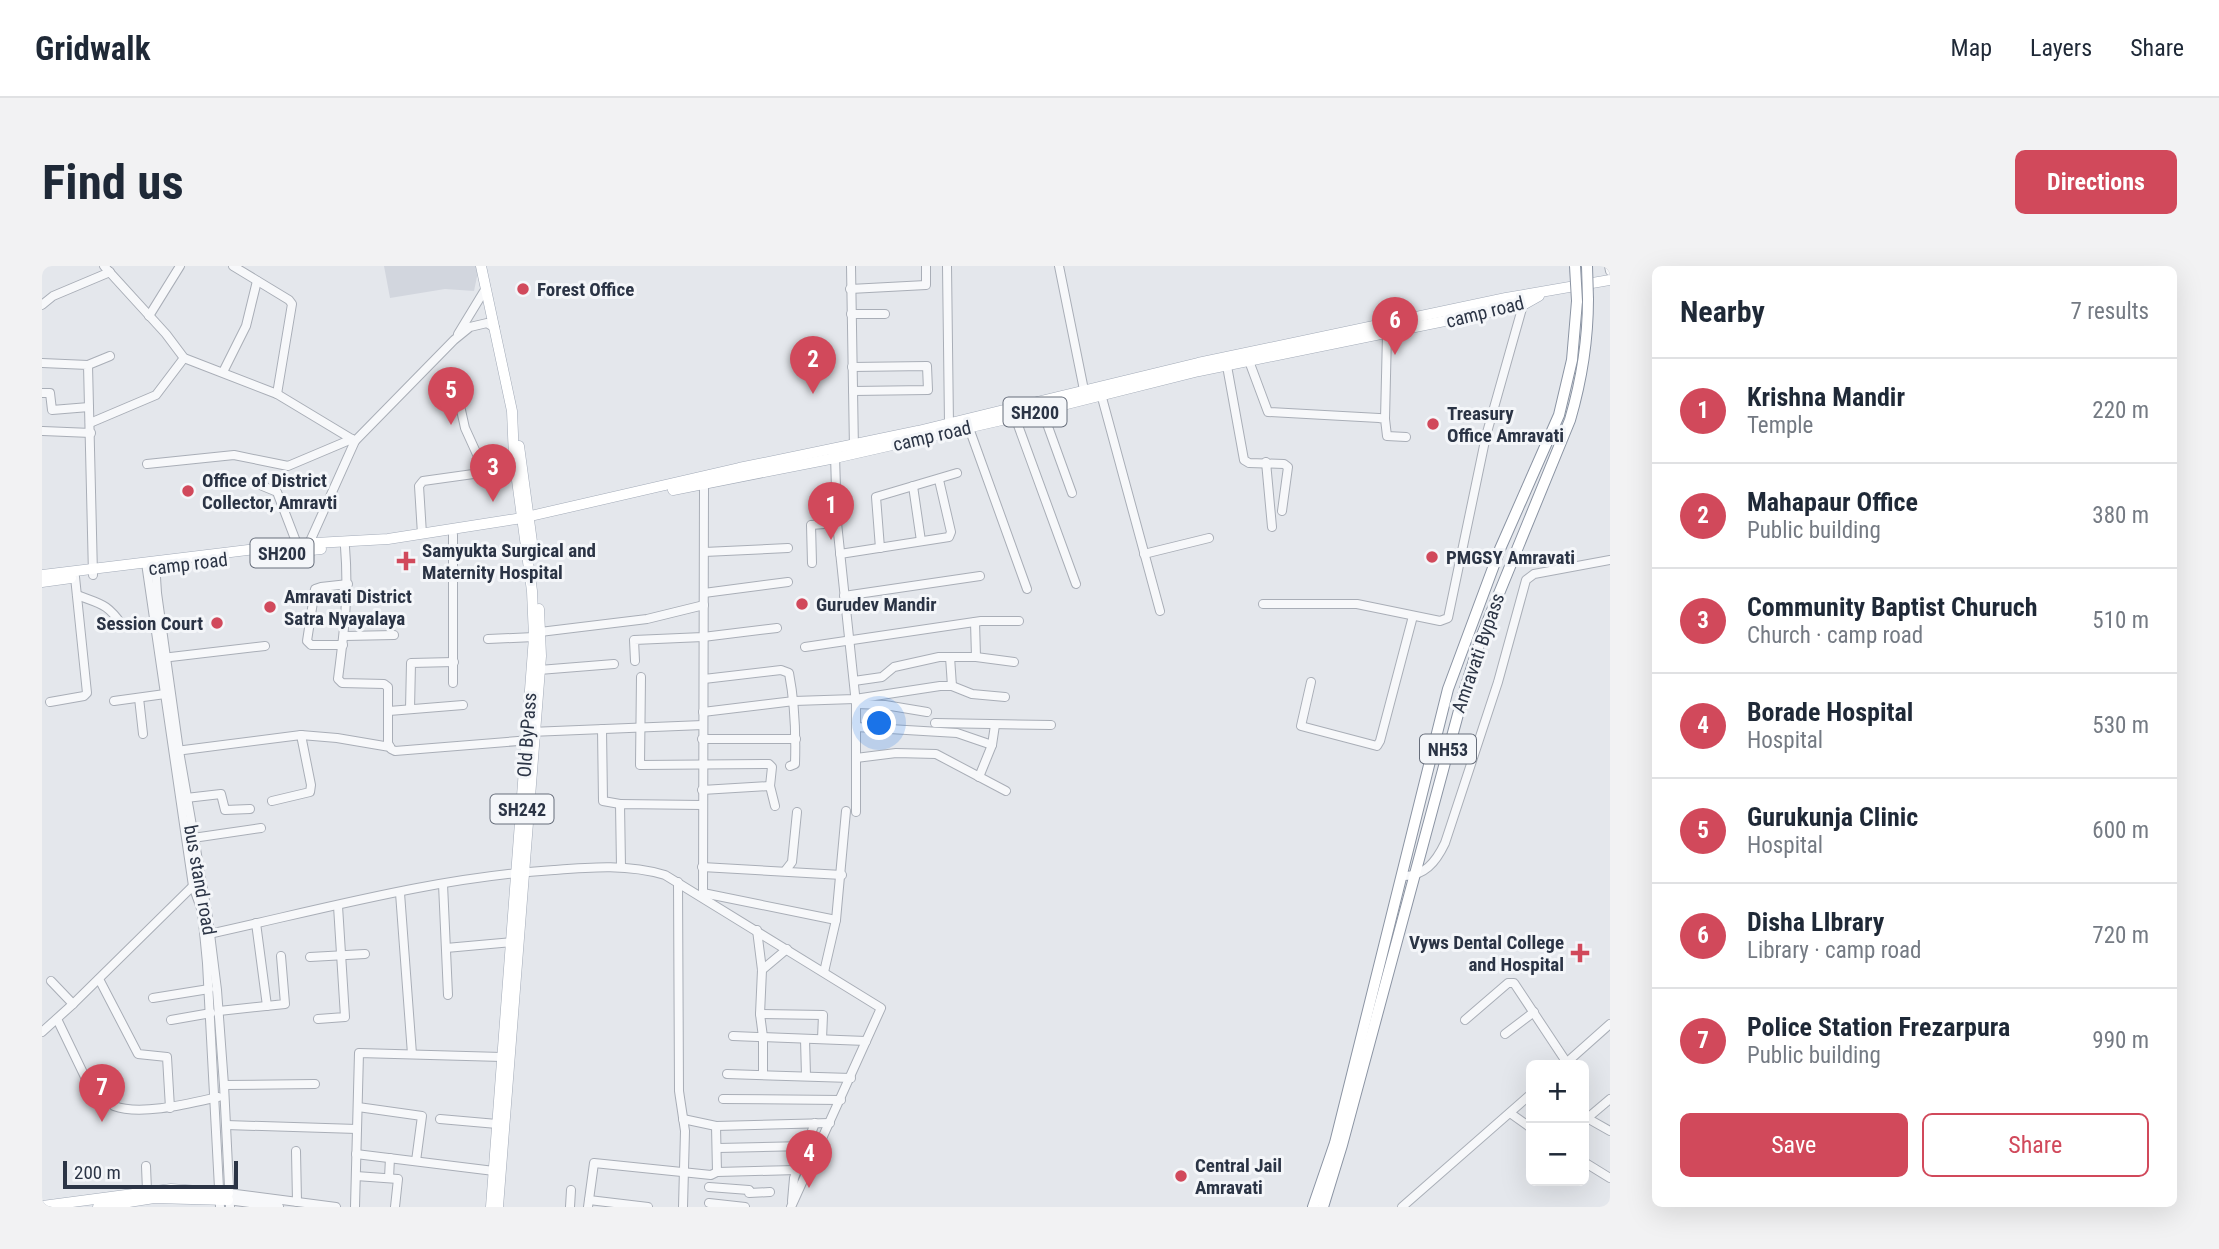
<!DOCTYPE html>
<meta charset="utf-8">
<style>
:root{--surface:#fff;--page:#f2f2f3;--text:#1f2937;--muted:#747a83;--line:#e0e1e3;--accent:#d1495b}
body{margin:0;font-family:"Roboto Condensed",sans-serif;background:var(--page);color:var(--text)}
.controls{position:absolute;right:21px;bottom:21px;display:grid;overflow:hidden;border-radius:10px;box-shadow:0 7px 28px #0002}
.controls button{width:63px;height:63px;display:grid;place-items:center;padding:0;border:0;border-bottom:2px solid var(--line);background:var(--surface);color:var(--text);font:35px sans-serif}
.scale{position:absolute;left:21px;bottom:18px;width:175px;box-sizing:border-box;padding-left:7px;border:4px solid #2b3445;border-top:0;font-size:19px;line-height:24px;white-space:nowrap;color:#2b3445;-webkit-text-stroke:5px #f4f6f9;paint-order:stroke}
.you{position:absolute;left:838px;top:458px;width:24px;height:24px;margin:-18px;border:5px solid #fff;border-radius:50%;background:#1a73e8;box-shadow:0 0 0 10px #1a73e833}
.badge{display:grid;place-items:center;width:46px;height:46px;border-radius:50%;background:var(--accent);color:#fff;font-size:23px;font-weight:700}
.pin{position:absolute;translate:-50% -58px;filter:drop-shadow(0 2px 4px #0008)}
.pin::after{content:'';position:absolute;top:37px;width:24px;height:21px;background:inherit;clip-path:polygon(0 0,100% 0,50% 100%)}
.list{margin:0;padding:0;list-style:none}
h2{display:flex;justify-content:space-between;align-items:center;height:91px;margin:0;padding:0 28px;font-size:30px}
h2 small{font-size:23px;font-weight:400;color:var(--muted)}
.list li{display:grid;grid-template-columns:46px 1fr auto;gap:21px;align-items:center;box-sizing:border-box;height:105px;padding:0 28px;border-top:2px solid var(--line)}
.list b{display:block;font-size:26px;white-space:nowrap}
.list p{margin:0;font-size:23px;white-space:nowrap;color:var(--muted)}
.list em{font-size:23px;font-style:normal;color:var(--muted)}
.actions{display:flex;gap:14px;padding:21px 28px}
.actions a{flex:1;padding:16px 0;border:2px solid var(--accent);border-radius:10px;text-align:center;font-size:24px;color:var(--accent)}
.actions .main{background:var(--accent);color:#fff}
.map{position:relative;flex:none;width:1568px;height:941px;overflow:hidden;border-radius:10px}
header{display:flex;align-items:center;gap:42px;box-sizing:border-box;height:98px;padding:0 35px;background:var(--surface);border-bottom:2px solid var(--line)}
header strong{font-size:33px}
nav{display:flex;gap:38px;margin-inline-start:auto;font-size:24px}
.intro{display:flex;align-items:center;justify-content:space-between;box-sizing:border-box;height:168px;padding:0 42px}
h1{margin:0;font-size:49px}
.button{padding:18px 32px;border-radius:10px;background:var(--accent);color:#fff;font-size:24px;font-weight:700}
main{display:flex;gap:42px;padding:0 42px}
aside{flex:1;background:var(--surface);border-radius:10px;box-shadow:0 7px 28px #0002}
.map>svg:first-child{display:block}
.built{fill:#d2d6de}
.lines{fill:none;stroke-linecap:round;stroke-linejoin:round}
.minor-casing{stroke:#a9aeb7;stroke-width:10}
.major-casing{stroke:#a3abb8;stroke-width:11}
.highway-casing{stroke:#8b94a3;stroke-width:12}
.minor{stroke:#f7f8fa;stroke-width:8}
.major{stroke:#fff;stroke-width:10}
.highway{stroke:#fff;stroke-width:10}
.highway-bridge-casing{stroke:#8b94a3;stroke-width:12;stroke-linecap:butt}
.highway-bridge{stroke:#fff;stroke-width:10}
.poi-dot{fill:#d1495b;stroke:#f4f6f9;stroke-width:2.5}
.labels{text-anchor:middle;dominant-baseline:central;stroke-width:6;stroke-linejoin:round;paint-order:stroke}
.shield{fill:#f4f6f9;stroke:#676e7b;stroke-width:2}
.shield-label{font-size:18px;font-weight:bold;fill:#2b3445}
.poi-label{font-size:19px;font-weight:bold;fill:#2b3445;stroke:#f4f6f9;text-anchor:start}
.street-label{font-size:19px;fill:#2b3445;stroke:#f4f6f9}
</style>
<header>
<strong>Gridwalk</strong>
<nav><a>Map</a><a>Layers</a><a>Share</a></nav>
</header>
<div class="intro"><h1>Find us</h1><a class="button">Directions</a></div>
<main>
<div class="map">
<svg width="1568" height="941" viewBox="0 0 1568 941">
<rect width="100%" height="100%" fill="#e4e7ec"/>
<polygon class="built" points="342,0 434,0 436,6 432,25 403,23 348,32"/>
<g class="lines">
<g class="minor-casing">
<g id="minor">
<polyline points="62,0 124,68 142,92 235,128 313,175 265,282"/>
<polyline points="191,0 247,34 250,38 235,128"/>
<polyline points="809,0 812,184"/>
<polyline points="905,0 907,158"/>
<polyline points="1017,0 1042,124"/>
<polyline points="1567,0 1568,5"/>
<polyline points="808,23 884,19 884,0"/>
<polyline points="0,39 11,30 68,6"/>
<polyline points="809,48 843,48"/>
<polyline points="107,50 138,0"/>
<polyline points="416,68 444,22"/>
<polyline points="1207,95 1226,146 1337,152 1343,153 1345,170 1364,171"/>
<polyline points="0,97 46,99 51,309"/>
<polyline points="46,99 68,90"/>
<polyline points="1185,100 1202,194 1207,197 1242,198 1246,201 1240,245"/>
<polyline points="810,101 885,100 886,124 811,125"/>
<polyline points="181,106 204,60 215,15"/>
<polyline points="0,127 8,127 10,144 47,141"/>
<polyline points="1059,128 1118,345"/>
<polyline points="417,135 423,162 443,206"/>
<polyline points="1000,144 1030,227"/>
<polyline points="973,151 1034,318"/>
<polyline points="1343,153 1345,68"/>
<polyline points="48,157 114,129 142,92"/>
<polyline points="927,162 985,323"/>
<polyline points="1,165 49,167"/>
<polyline points="313,175 412,74 428,61 445,57 453,62"/>
<polyline points="793,189 795,257 814,438 814,546"/>
<polyline points="1224,196 1230,261"/>
<polyline points="105,198 192,189 246,200 310,173"/>
<polyline points="218,219 235,226 255,278"/>
<polyline points="871,220 879,275"/>
<polyline points="380,268 377,220 381,215 474,202"/>
<path d="M303 281C307 329 302 366 296 413L300 417 342 418 346 421V477L349 483 353 485 489 474"/>
<polyline points="838,282 834,231 915,207"/>
<polyline points="662,286 746,282"/>
<polyline points="798,288 907,271 909,266 897,214"/>
<polyline points="1102,288 1167,272"/>
<polyline points="113,296 115,327 137,485 166,652 175,724 182,819 188,941"/>
<polyline points="104,297 151,620 160,645 165,697 178,941"/>
<polyline points="770,297 769,259 795,257"/>
<polyline points="662,327 746,316"/>
<path d="M35 329C58 338 65 337 80 359"/>
<polyline points="802,330 938,310"/>
<polyline points="1221,338 1315,338 1398,355 1406,352 1444,170 1481,39"/>
<polyline points="933,356 934,391"/>
<polyline points="498,366 605,353 662,339"/>
<polyline points="303,370 352,369"/>
<polyline points="446,373 492,371"/>
<polyline points="301,379 269,379 265,375 273,323 279,321 306,318"/>
<polyline points="763,381 939,355 977,355"/>
<polyline points="908,391 910,420"/>
<polyline points="120,392 223,380"/>
<polyline points="593,395 592,374 661,371 735,362"/>
<polyline points="497,404 572,398"/>
<polyline points="599,411 598,499 727,498 730,501 728,520 733,540"/>
<path d="M662 413 739 404 747 407C753 438 754 467 753 498L748 500"/>
<polyline points="812,415 840,411 852,401 897,391 934,391 972,396"/>
<polyline points="1269,416 1259,460 1335,480 1338,475 1371,350"/>
<polyline points="411,417 411,269"/>
<polyline points="97,432 101,468"/>
<polyline points="72,435 123,428"/>
<polyline points="8,436 42,430 45,427 33,311"/>
<polyline points="814,438 843,439 885,446"/>
<polyline points="368,443 369,397 412,396"/>
<polyline points="347,445 421,439"/>
<polyline points="661,446 752,435 813,433 898,420 910,420 930,428 963,431"/>
<polyline points="893,457 1009,459"/>
<polyline points="814,461 915,467 950,479"/>
<polyline points="560,463 561,535 578,538"/>
<polyline points="488,466 661,459"/>
<polyline points="259,469 295,472 348,481"/>
<polyline points="660,473 754,473"/>
<polyline points="134,485 259,469 269,519 268,526 230,535"/>
<polyline points="814,492 854,487 894,488 964,525"/>
<polyline points="937,511 950,479 953,459"/>
<polyline points="660,524 728,520"/>
<polyline points="144,532 179,528 183,544 208,543"/>
<polyline points="151,572 219,562"/>
<polyline points="579,601 578,538 660,539"/>
<polyline points="660,601 800,609"/>
<polyline points="743,605 750,596 755,546"/>
<path d="M1360 610C1382 611 1394 596 1403 577L1456 416 1484 314 1492 308 1568 294"/>
<polyline points="636,616 637,825 643,865 641,941"/>
<polyline points="401,618 406,729"/>
<polyline points="358,627 370,788"/>
<polyline points="661,627 794,654"/>
<polyline points="661,630 662,219"/>
<polyline points="214,657 225,740"/>
<polyline points="715,664 720,704 718,748 721,771 721,809"/>
<path d="M167 668C281 643 396 611 512 604 550 601 586 598 623 609L839 742 749 941"/>
<polyline points="404,682 470,676"/>
<polyline points="268,691 323,688"/>
<polyline points="720,704 745,683"/>
<polyline points="782,706 794,654 804,545"/>
<polyline points="57,713 96,788 125,791 128,842"/>
<polyline points="9,715 31,738"/>
<polyline points="111,732 167,723"/>
<polyline points="177,745 243,738 239,690"/>
<polyline points="718,748 781,749 780,773"/>
<polyline points="15,753 43,811"/>
<polyline points="276,753 303,751 296,640"/>
<polyline points="129,754 169,747"/>
<polyline points="1423,754 1466,717 1472,717 1525,797"/>
<polyline points="0,766 31,738 154,617"/>
<polyline points="1463,768 1492,746"/>
<polyline points="691,770 824,775"/>
<polyline points="763,773 764,810"/>
<polyline points="1523,798 1568,758"/>
<polyline points="685,808 809,812"/>
<polyline points="182,819 273,818"/>
<path d="M65 829 72 840C99 850 149 837 176 831"/>
<polyline points="681,833 799,834"/>
<polyline points="316,841 380,850 374,895"/>
<polyline points="1468,847 1489,862"/>
<polyline points="1545,852 1568,865"/>
<polyline points="398,853 455,858"/>
<polyline points="641,853 674,860 788,857"/>
<polyline points="1542,855 1568,833"/>
<polyline points="184,859 315,863"/>
<polyline points="674,860 675,906"/>
<polyline points="676,882 764,880"/>
<polyline points="254,885 255,936"/>
<polyline points="314,888 452,905"/>
<polyline points="1542,896 1568,912"/>
<polyline points="104,900 105,925"/>
<polyline points="314,910 356,913 353,941"/>
<polyline points="347,912 348,892"/>
<polyline points="667,921 707,924 707,927 728,926"/>
<polyline points="186,927 294,941"/>
<polyline points="186,934 237,941"/>
<polyline points="547,934 606,941"/>
<polyline points="750,935 752,912 773,857"/>
<polyline points="667,937 703,941"/>
<polyline points="313,941 317,787 460,791"/>
<polyline points="528,941 529,924"/>
<polyline points="546,941 552,897 669,909 675,906 755,904"/>
<polyline points="1360,941 1489,828"/>
</g>
</g>
<g class="major-casing">
<g id="major">
<polyline points="439,0 470,145 472,192 490,325 492,371 449,941"/>
<polyline points="477,180 490,276"/>
<polyline points="631,224 793,192 973,151 1157,105 1481,39 1497,30"/>
<polyline points="231,288 279,283"/>
<polyline points="0,309 255,278 346,273 480,252 697,202 876,165 1156,97 1464,32 1568,14"/>
<polyline points="0,316 29,312"/>
<polyline points="0,940 129,923 186,927"/>
<polyline points="56,941 112,932 186,934"/>
<polyline points="456,941 499,390 497,343"/>
</g>
</g>
<g class="highway-casing">
<g id="highway">
<polyline points="1271,941 1293,877 1406,423 1458,283 1517,149 1530,94 1535,35"/>
<path d="M1281 941 1300 879 1422 426 1440 369 1528 154C1540 113 1546 75 1546 33"/>
</g>
</g>
<use href="#minor" class="minor"/>
<use href="#major" class="major"/>
<use href="#highway" class="highway"/>
<g class="highway-bridge-casing">
<g id="highway-bridge">
<polyline points="1533,0 1535,35"/>
<polyline points="1545,0 1546,33"/>
</g>
</g>
<use href="#highway-bridge" class="highway-bridge"/>
</g>
<g class="poi-dot">
<circle cx="481" cy="23" r="7"/>
<circle cx="1391" cy="158" r="7"/>
<circle cx="146" cy="225" r="7"/>
<circle cx="1390" cy="291" r="7"/>
<path d="M360.5 284.5h7v7h7v7h-7v7h-7v-7h-7v-7h7z"/>
<circle cx="760" cy="338" r="7"/>
<circle cx="228" cy="341" r="7"/>
<circle cx="175" cy="357" r="7"/>
<path d="M1534.5 676.5h7v7h7v7h-7v7h-7v-7h-7v-7h7z"/>
<circle cx="1139" cy="910" r="7"/>
</g>
<g class="labels">
<g class="shield">
<rect x="961.5" y="131.5" width="63" height="29" rx="5"/>
<rect x="208.5" y="272.5" width="63" height="29" rx="5"/>
<rect x="1378" y="468.5" width="56" height="29" rx="5"/>
<rect x="448.5" y="528.5" width="63" height="29" rx="5"/>
</g>
<g class="shield-label">
<text x="993" y="146">SH200</text>
<text x="240" y="287">SH200</text>
<text x="1406" y="483">NH53</text>
<text x="480" y="543">SH242</text>
</g>
<g class="poi-label">
<text x="495" y="23">Forest Office</text>
<text x="1405" y="147">Treasury<tspan x="1405" dy="22">Office Amravati</tspan></text>
<text x="160" y="214">Office of District<tspan x="160" dy="22">Collector, Amravti</tspan></text>
<text x="380" y="284">Samyukta Surgical and<tspan x="380" dy="22">Maternity Hospital</tspan></text>
<text x="1404" y="291">PMGSY Amravati</text>
<text x="242" y="330">Amravati District<tspan x="242" dy="22">Satra Nyayalaya</tspan></text>
<text x="774" y="338">Gurudev Mandir</text>
<text x="161" y="357" text-anchor="end">Session Court</text>
<text x="1522" y="676" text-anchor="end">Vyws Dental College<tspan x="1522" dy="22">and Hospital</tspan></text>
<text x="1153" y="899">Central Jail<tspan x="1153" dy="22">Amravati</tspan></text>
</g>
<g class="street-label">
<text transform="translate(1443 46) rotate(-14)">camp road</text>
<text transform="translate(890 170) rotate(-13)">camp road</text>
<text transform="translate(146 298) rotate(-7)">camp road</text>
<text transform="translate(1436 387) rotate(-71)">Amravati Bypass</text>
<text transform="translate(485 469) rotate(-86)">Old ByPass</text>
<text transform="translate(158 614) rotate(80)">bus stand road</text>
</g>
</g>
</svg>
<div class="controls">
<button>+</button>
<button>−</button>
</div>
<div class="scale">200 m</div>
<div class="you"></div>
<div class="pin badge" style="left:789px;top:274px">1</div>
<div class="pin badge" style="left:771px;top:128px">2</div>
<div class="pin badge" style="left:451px;top:236px">3</div>
<div class="pin badge" style="left:767px;top:922px">4</div>
<div class="pin badge" style="left:409px;top:159px">5</div>
<div class="pin badge" style="left:1353px;top:89px">6</div>
<div class="pin badge" style="left:60px;top:856px">7</div>
</div>
<aside>
<h2>Nearby<small>7 results</small></h2>
<ul class="list">
<li><span class="badge">1</span><div><b>Krishna Mandir</b><p>Temple</p></div><em>220 m</em></li>
<li><span class="badge">2</span><div><b>Mahapaur Office</b><p>Public building</p></div><em>380 m</em></li>
<li><span class="badge">3</span><div><b>Community Baptist Churuch</b><p>Church · camp road</p></div><em>510 m</em></li>
<li><span class="badge">4</span><div><b>Borade Hospital</b><p>Hospital</p></div><em>530 m</em></li>
<li><span class="badge">5</span><div><b>Gurukunja Clinic</b><p>Hospital</p></div><em>600 m</em></li>
<li><span class="badge">6</span><div><b>Disha LIbrary</b><p>Library · camp road</p></div><em>720 m</em></li>
<li><span class="badge">7</span><div><b>Police Station Frezarpura</b><p>Public building</p></div><em>990 m</em></li>
</ul>
<div class="actions"><a class="main">Save</a><a>Share</a></div>
</aside>
</main>
